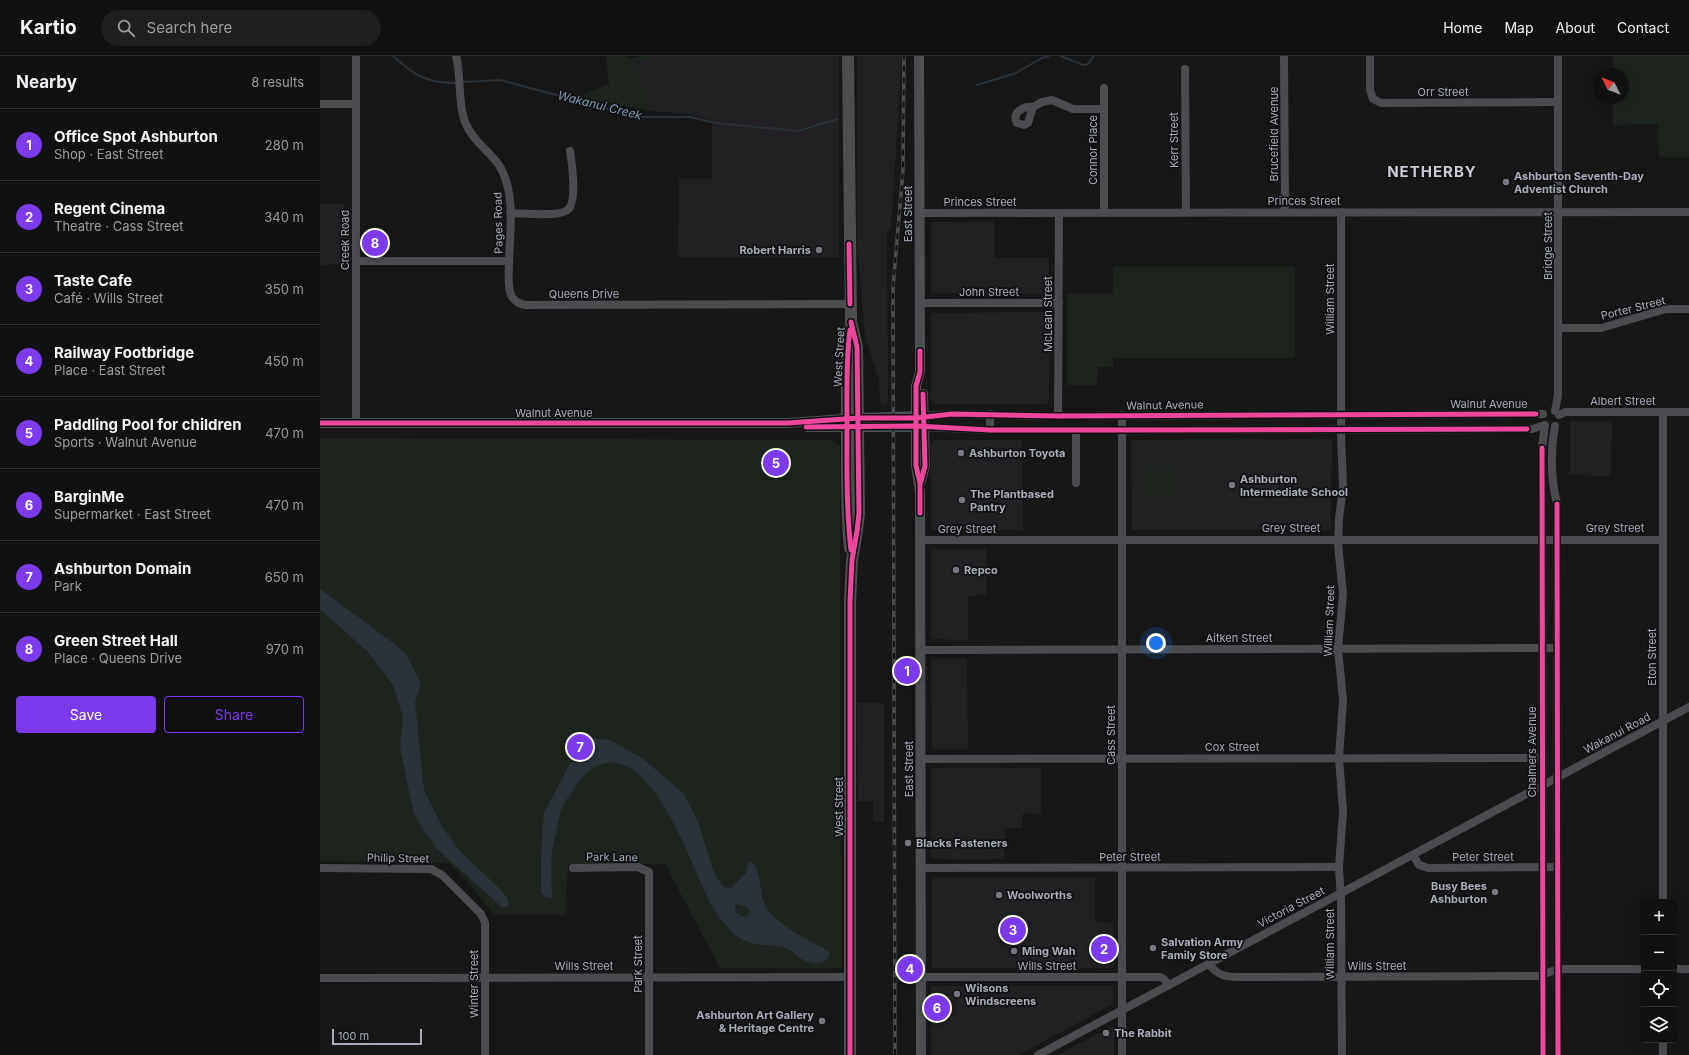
<!DOCTYPE html>
<meta charset="utf-8">
<style>
:root{--surface:#111;--page:#1e1f1f;--text:#f1f3f6;--muted:#9c9d9f;--line:#303131;--accent:#7c3aed}
body{margin:0;font-family:Inter,sans-serif;background:var(--page);color:var(--text)}
.controls{position:absolute;right:12px;bottom:12px;display:grid;overflow:hidden;border-radius:4px;box-shadow:0 4px 16px #0002}
.controls button{width:36px;height:36px;display:grid;place-items:center;padding:0;border:0;border-bottom:1px solid var(--line);background:var(--surface);color:var(--text);font:20px sans-serif}
.compass{position:absolute;left:1273px;top:12px;width:36px;height:36px;border-radius:50%;background:var(--surface);box-shadow:0 4px 16px #0002;rotate:312deg}
.scale{position:absolute;left:12px;bottom:10px;width:90px;box-sizing:border-box;padding-left:4px;border:2px solid #a8adb8;border-top:0;font-size:11px;line-height:14px;white-space:nowrap;color:#a8adb8;-webkit-text-stroke:3px #111113;paint-order:stroke}
.you{position:absolute;left:836px;top:587px;width:14px;height:14px;margin:-10px;border:3px solid #fff;border-radius:50%;background:#1a73e8;box-shadow:0 0 0 6px #1a73e833}
.badge{display:grid;place-items:center;width:26px;height:26px;border-radius:50%;background:var(--accent);color:#fff;font-size:13px;font-weight:700}
.pin{position:absolute;translate:-50% -50%;border:2px solid #fff;box-shadow:0 1px 4px #0006}
.list{margin:0;padding:0;list-style:none}
h2{display:flex;justify-content:space-between;align-items:center;height:52px;margin:0;padding:0 16px;font-size:17px}
h2 small{font-size:13px;font-weight:400;color:var(--muted)}
.list li{display:grid;grid-template-columns:26px 1fr auto;gap:12px;align-items:center;box-sizing:border-box;height:72px;padding:0 16px;border-top:1px solid var(--line)}
.list b{display:block;font-size:15px;white-space:nowrap}
.list p{margin:0;font-size:13px;white-space:nowrap;color:var(--muted)}
.list em{font-size:13px;font-style:normal;color:var(--muted)}
.actions{display:flex;gap:8px;padding:12px 16px}
.actions a{flex:1;padding:9px 0;border:1px solid var(--accent);border-radius:4px;text-align:center;font-size:14px;color:var(--accent)}
.actions .main{background:var(--accent);color:#fff}
.icon{flex:none;width:22px;height:22px;fill:none;stroke:currentColor;stroke-width:2;stroke-linecap:round;stroke-linejoin:round}
.map{position:relative;flex:none;width:1369px;height:999px;overflow:hidden}
header{display:flex;align-items:center;gap:24px;box-sizing:border-box;height:56px;padding:0 20px;background:var(--surface);border-bottom:1px solid var(--line)}
header strong{font-size:19px}
nav{display:flex;gap:22px;margin-inline-start:auto;font-size:14px}
.search{width:280px;height:36px;background:var(--page);display:flex;align-items:center;gap:10px;box-sizing:border-box;padding:0 14px;border-radius:22px;color:var(--muted);font-size:15px}
main{display:flex}
aside{flex:1;background:var(--surface)}
.map>svg:first-child{display:block}
.built{fill:#212123}
.green{fill:#1d241e}
.water{fill:#2a3239;fill-rule:evenodd}
.lines{fill:none;stroke-linecap:round;stroke-linejoin:round}
.stream{stroke:#2a3239;stroke-width:2}
.minor{stroke:#4b4c50;stroke-width:8}
.major{stroke:#4d4f52;stroke-width:10}
.highway{stroke:#4e4e51;stroke-width:12}
.rail-casing{stroke:#4b4c4f;stroke-width:3.5}
.rail{stroke:#111113;stroke-width:2;stroke-dasharray:6;stroke-linecap:butt}
.cycleway-casing{stroke:#111113;stroke-width:8}
.cycleway{stroke:#ed469a;stroke-width:5}
.poi-dot{fill:#757880;stroke:#111113;stroke-width:1.5}
.labels{text-anchor:middle;dominant-baseline:central;stroke-width:3.5;stroke-linejoin:round;paint-order:stroke}
.street-label{font-size:11px;fill:#a8adb8;stroke:#111113}
.poi-label{font-size:11px;font-weight:bold;fill:#a8adb8;stroke:#111113;text-anchor:start}
.water-label{font-size:12px;font-style:italic;fill:#7f9bb3;stroke:#111113}
.district-label{font-size:15px;font-weight:bold;letter-spacing:1px;fill:#c9ccd4;stroke:#111113}
</style>
<header>
<strong>Kartio</strong>
<div class="search"><svg class="icon" aria-label="search" viewBox="0 0 24 24"><circle cx="10" cy="10" r="6"/><path d="M15 15l6 6"/></svg>Search here</div>
<nav><a>Home</a><a>Map</a><a>About</a><a>Contact</a></nav>
</header>
<main>
<aside>
<h2>Nearby<small>8 results</small></h2>
<ul class="list">
<li><span class="badge">1</span><div><b>Office Spot Ashburton</b><p>Shop · East Street</p></div><em>280 m</em></li>
<li><span class="badge">2</span><div><b>Regent Cinema</b><p>Theatre · Cass Street</p></div><em>340 m</em></li>
<li><span class="badge">3</span><div><b>Taste Cafe</b><p>Café · Wills Street</p></div><em>350 m</em></li>
<li><span class="badge">4</span><div><b>Railway Footbridge</b><p>Place · East Street</p></div><em>450 m</em></li>
<li><span class="badge">5</span><div><b>Paddling Pool for children</b><p>Sports · Walnut Avenue</p></div><em>470 m</em></li>
<li><span class="badge">6</span><div><b>BarginMe</b><p>Supermarket · East Street</p></div><em>470 m</em></li>
<li><span class="badge">7</span><div><b>Ashburton Domain</b><p>Park</p></div><em>650 m</em></li>
<li><span class="badge">8</span><div><b>Green Street Hall</b><p>Place · Queens Drive</p></div><em>970 m</em></li>
</ul>
<div class="actions"><a class="main">Save</a><a>Share</a></div>
</aside>
<div class="map">
<svg width="1369" height="999" viewBox="0 0 1369 999">
<rect width="100%" height="100%" fill="#171717"/>
<g class="built">
<polygon points="340,0 519,0 519,201 358,201 359,123 392,123 392,64 368,58 333,55 315,6"/>
<polygon points="537,0 582,0 571,173 567,174 568,348 563,349 560,346 559,324 545,281 537,187"/>
<polygon points="0,148 24,148 25,208 0,209"/>
<polygon points="674,165 674,202 729,202 729,238 611,237 611,166"/>
<polygon points="726,256 729,260 729,344 726,348 614,348 611,345 611,257"/>
<polygon points="1250,365 1292,365 1291,420 1248,419 1250,415"/>
<polygon points="1012,383 1011,474 812,474 811,384"/>
<polygon points="614,384 702,384 703,474 611,474 611,388"/>
<polygon points="611,493 666,493 666,539 648,540 648,584 611,583"/>
<polygon points="611,603 647,603 648,693 612,693"/>
<polygon points="537,647 564,647 564,766 553,766 553,745 538,745"/>
<polygon points="611,712 721,712 721,758 703,757 702,772 685,772 684,803 614,803 611,800"/>
<polygon points="614,821 775,821 775,866 793,867 794,910 792,912 614,912 612,910 612,823"/>
<polygon points="611,930 793,930 793,948 699,999 611,999"/>
<polygon points="792,970 794,971 794,999 737,999"/>
</g>
<g class="green">
<polygon points="286,0 306,0 309,3 319,0 340,0 315,6 333,55 262,43 262,39 289,28"/>
<polygon points="1293,0 1369,0 1369,101 1339,101 1338,68 1293,69 1293,42 1303,42 1303,18 1293,18"/>
<polygon points="793,211 975,211 975,302 793,302 793,311 778,311 777,329 747,329 747,237 793,238"/>
<polygon points="0,382 513,384 520,390 521,912 400,912 345,808 248,809 245,859 174,859 154,833 130,807 0,805"/>
<rect x="825" y="411" width="34" height="29"/>
</g>
<g class="water">
<circle cx="456" cy="410" r="7"/>
<polygon points="0,533 72,586 86,598 101,628 95,647 104,734 123,772 140,795 183,836 188,844 188,850 183,852 116,792 98,765 93,754 80,692 83,661 73,629 49,597 0,553"/>
<path d="M274 682 290 684 322 702 364 738 378 766 393 814 403 831 411 832 426 817 429 804C445 815 437 837 446 851 455 865 475 877 490 885 497 889 504 891 510 897 504 915 484 907 474 897 460 884 433 896 413 877 406 870 397 859 392 850 373 816 329 672 270 714 263 719 260 724 255 732 251 738 246 743 243 749 240 754 240 761 238 767 237 775 234 783 233 790 230 807 232 825 232 842L225 841 221 836V801L224 757 248 711 257 698ZM418 848 428 852 430 857 428 859 422 861 415 856V850Z"/>
</g>
<g class="lines">
<g class="stream">
<path d="M73 0C95 20 107 27 137 27"/>
<polyline points="741,0 763,9 768,8 774,0"/>
<polyline points="142,26 180,24 318,61 370,61 396,67 478,75 517,63"/>
<polyline points="657,29 696,17 722,2 729,0"/>
</g>
<g class="minor">
<polyline points="36,0 36,367"/>
<path d="M136 0C142 22 137 45 145 66 152 84 168 94 179 109 196 136 190 175 189 205"/>
<polyline points="964,0 965,156"/>
<polyline points="1050,0 1050,34 1053,43 1061,47 1238,46"/>
<polyline points="865,13 866,156"/>
<polyline points="784,32 784,156"/>
<polyline points="0,48 36,48"/>
<path d="M713 51C704 50 691 56 697 67L704 69 708 67 713 51 722 46 732 44 753 53H784"/>
<polyline points="1021,156 1021,379 1023,430 1019,463 1018,488 1023,538 1018,593 1023,644 1019,702 1023,755 1019,811 1021,845 1022,999"/>
<path d="M190 157C204 157 234 161 246 155 258 150 252 106 250 95"/>
<polyline points="600,157 1369,156"/>
<path d="M36 205H189C189 222 184 247 206 249L530 248"/>
<polyline points="600,247 739,247"/>
<polyline points="1239,272 1281,272 1346,253 1369,253"/>
<polyline points="1235,355 1238,339 1238,0"/>
<polyline points="1343,356 1343,846"/>
<polyline points="670,358 670,374"/>
<polyline points="802,359 802,999"/>
<polyline points="1239,359 1245,356 1369,356"/>
<polyline points="604,360 632,358 738,360 1223,358"/>
<polyline points="738,360 739,157"/>
<path d="M1235 370C1230 396 1231 423 1237 448L1238 999"/>
<polyline points="604,371 670,374 802,374 1212,373 1225,369 1222,392 1223,999"/>
<polyline points="756,374 756,427"/>
<polyline points="601,484 1342,484"/>
<polyline points="601,594 1237,592"/>
<polyline points="601,703 1222,702"/>
<polyline points="1093,799 1099,809 1108,812 1238,811"/>
<polyline points="0,812 111,813 122,819 161,858 165,867 165,999"/>
<polyline points="253,812 318,811 329,816 329,999"/>
<polyline points="601,812 1019,811"/>
<path d="M889 908C897 919 905 921 918 921L1219 920 1238 913H1324"/>
<polyline points="1354,913 1369,913"/>
<polyline points="601,921 840,921 844,923 848,929"/>
<polyline points="0,922 529,921"/>
<polyline points="1343,984 1343,999"/>
<polyline points="718,999 1369,651"/>
</g>
<g class="major">
<polyline points="599,0 600,295 600,316 596,330 596,410 600,436 601,999"/>
<polyline points="0,367 468,367 539,362 604,360"/>
<polyline points="487,371 604,371"/>
<polyline points="601,425 605,410 603,338"/>
</g>
<g class="highway">
<path d="M528 0 531 266C526 304 527 343 527 382 527 419 526 456 530 492"/>
<polyline points="530,999 530,546 532,504 537,475 539,457 537,291 531,266"/>
</g>
<g class="rail-casing">
<polyline id="rail" points="575,999 573,232 583,114 584,0"/>
</g>
<use href="#rail" class="rail"/>
<g class="cycleway-casing">
<g id="cycleway">
<polyline points="529,188 530,248"/>
<path d="M530 274C526 303 527 333 527 362 527 406 526 450 531 494"/>
<polyline points="0,367 468,367 539,362 596,362 632,358 738,360 1216,358"/>
<polyline points="486,371 596,370 670,374 802,374 1207,373"/>
<polyline points="1222,392 1223,999"/>
<polyline points="601,425 605,410 603,338"/>
<polyline points="1237,448 1238,999"/>
<polyline points="600,457 600,427 596,410 596,330 600,316 600,295"/>
<polyline points="530,999 530,546 532,504 537,475 539,457 537,291 531,266"/>
</g>
</g>
<use href="#cycleway" class="cycleway"/>
</g>
<g class="poi-dot">
<circle cx="1186" cy="126" r="4"/>
<circle cx="499" cy="194" r="4"/>
<circle cx="641" cy="397" r="4"/>
<circle cx="912" cy="429" r="4"/>
<circle cx="642" cy="444" r="4"/>
<circle cx="636" cy="514" r="4"/>
<circle cx="588" cy="787" r="4"/>
<circle cx="1175" cy="836" r="4"/>
<circle cx="679" cy="839" r="4"/>
<circle cx="833" cy="892" r="4"/>
<circle cx="694" cy="895" r="4"/>
<circle cx="637" cy="938" r="4"/>
<circle cx="502" cy="965" r="4"/>
<circle cx="786" cy="977" r="4"/>
</g>
<g class="labels">
<g class="street-label">
<text x="1123" y="36">Orr Street</text>
<text transform="translate(954 78) rotate(-90)">Brucefield Avenue</text>
<text transform="translate(854 84) rotate(-90)">Kerr Street</text>
<text transform="translate(773 94) rotate(-90)">Connor Place</text>
<text x="984" y="145">Princes Street</text>
<text x="660" y="146">Princes Street</text>
<text transform="translate(588 158) rotate(-90)">East Street</text>
<text transform="translate(178 167) rotate(-91)">Pages Road</text>
<text transform="translate(25 184) rotate(-90)">Creek Road</text>
<text transform="translate(1228 190) rotate(-90)">Bridge Street</text>
<text x="669" y="236">John Street</text>
<text x="264" y="238">Queens Drive</text>
<text transform="translate(1010 243) rotate(-90)">William Street</text>
<text transform="translate(1313 252) rotate(-14)">Porter Street</text>
<text transform="translate(728 258) rotate(-90)">McLean Street</text>
<text transform="translate(519 301) rotate(-87)">West Street</text>
<text x="1303" y="345">Albert Street</text>
<text x="1169" y="348">Walnut Avenue</text>
<text transform="translate(845 349) rotate(-1)">Walnut Avenue</text>
<text x="234" y="357">Walnut Avenue</text>
<text x="971" y="472">Grey Street</text>
<text x="1295" y="472">Grey Street</text>
<text x="647" y="473">Grey Street</text>
<text transform="translate(1009 565) rotate(-88)">William Street</text>
<text x="919" y="582">Aitken Street</text>
<text transform="translate(1332 601) rotate(-90)">Eton Street</text>
<text transform="translate(1297 677) rotate(-28)">Wakanui Road</text>
<text transform="translate(791 679) rotate(-90)">Cass Street</text>
<text x="912" y="691">Cox Street</text>
<text transform="translate(1212 696) rotate(-90)">Chalmers Avenue</text>
<text transform="translate(589 713) rotate(-90)">East Street</text>
<text transform="translate(519 751) rotate(-90)">West Street</text>
<text transform="translate(292 801) rotate(1)">Park Lane</text>
<text x="810" y="801">Peter Street</text>
<text x="1163" y="801">Peter Street</text>
<text transform="translate(78 802) rotate(1)">Philip Street</text>
<text transform="translate(971 851) rotate(-28)">Victoria Street</text>
<text transform="translate(1010 888) rotate(-90)">William Street</text>
<text transform="translate(318 908) rotate(-90)">Park Street</text>
<text x="264" y="910">Wills Street</text>
<text x="727" y="910">Wills Street</text>
<text x="1057" y="910">Wills Street</text>
<text transform="translate(154 928) rotate(-90)">Winter Street</text>
</g>
<g class="poi-label">
<text x="1194" y="120">Ashburton Seventh-Day<tspan x="1194" dy="13">Adventist Church</tspan></text>
<text x="491" y="194" text-anchor="end">Robert Harris</text>
<text x="649" y="397">Ashburton Toyota</text>
<text x="920" y="423">Ashburton<tspan x="920" dy="13">Intermediate School</tspan></text>
<text x="650" y="438">The Plantbased<tspan x="650" dy="13">Pantry</tspan></text>
<text x="644" y="514">Repco</text>
<text x="596" y="787">Blacks Fasteners</text>
<text x="1167" y="830" text-anchor="end">Busy Bees<tspan x="1167" dy="13">Ashburton</tspan></text>
<text x="687" y="839">Woolworths</text>
<text x="841" y="886">Salvation Army<tspan x="841" dy="13">Family Store</tspan></text>
<text x="702" y="895">Ming Wah</text>
<text x="645" y="932">Wilsons<tspan x="645" dy="13">Windscreens</tspan></text>
<text x="494" y="959" text-anchor="end">Ashburton Art Gallery<tspan x="494" dy="13">&amp; Heritage Centre</tspan></text>
<text x="794" y="977">The Rabbit</text>
</g>
<g class="water-label">
<text transform="translate(280 49) rotate(14)">Wakanui Creek</text>
</g>
<g class="district-label">
<text x="1112" y="115">NETHERBY</text>
</g>
</g>
</svg>
<div class="controls">
<button>+</button>
<button>−</button>
<button><svg class="icon" aria-label="locate" viewBox="0 0 24 24"><circle cx="12" cy="12" r="6"/><path d="M12 2v4M12 18v4M2 12h4M18 12h4"/></svg></button>
<button><svg class="icon" aria-label="layers" viewBox="0 0 24 24"><path d="M12 4l9 5-9 5-9-5zM3 14l9 5 9-5"/></svg></button>
</div>
<svg class="compass" viewBox="-18 -18 36 36"><path d="M0-13l5 13h-10z" fill="#e53935"/><path d="M0 13l5-13h-10z" fill="#9c9d9f"/></svg>
<div class="scale">100 m</div>
<div class="you"></div>
<div class="pin badge" style="left:587px;top:615px">1</div>
<div class="pin badge" style="left:784px;top:893px">2</div>
<div class="pin badge" style="left:693px;top:874px">3</div>
<div class="pin badge" style="left:590px;top:913px">4</div>
<div class="pin badge" style="left:456px;top:407px">5</div>
<div class="pin badge" style="left:617px;top:952px">6</div>
<div class="pin badge" style="left:260px;top:691px">7</div>
<div class="pin badge" style="left:55px;top:187px">8</div>
</div>
</main>
